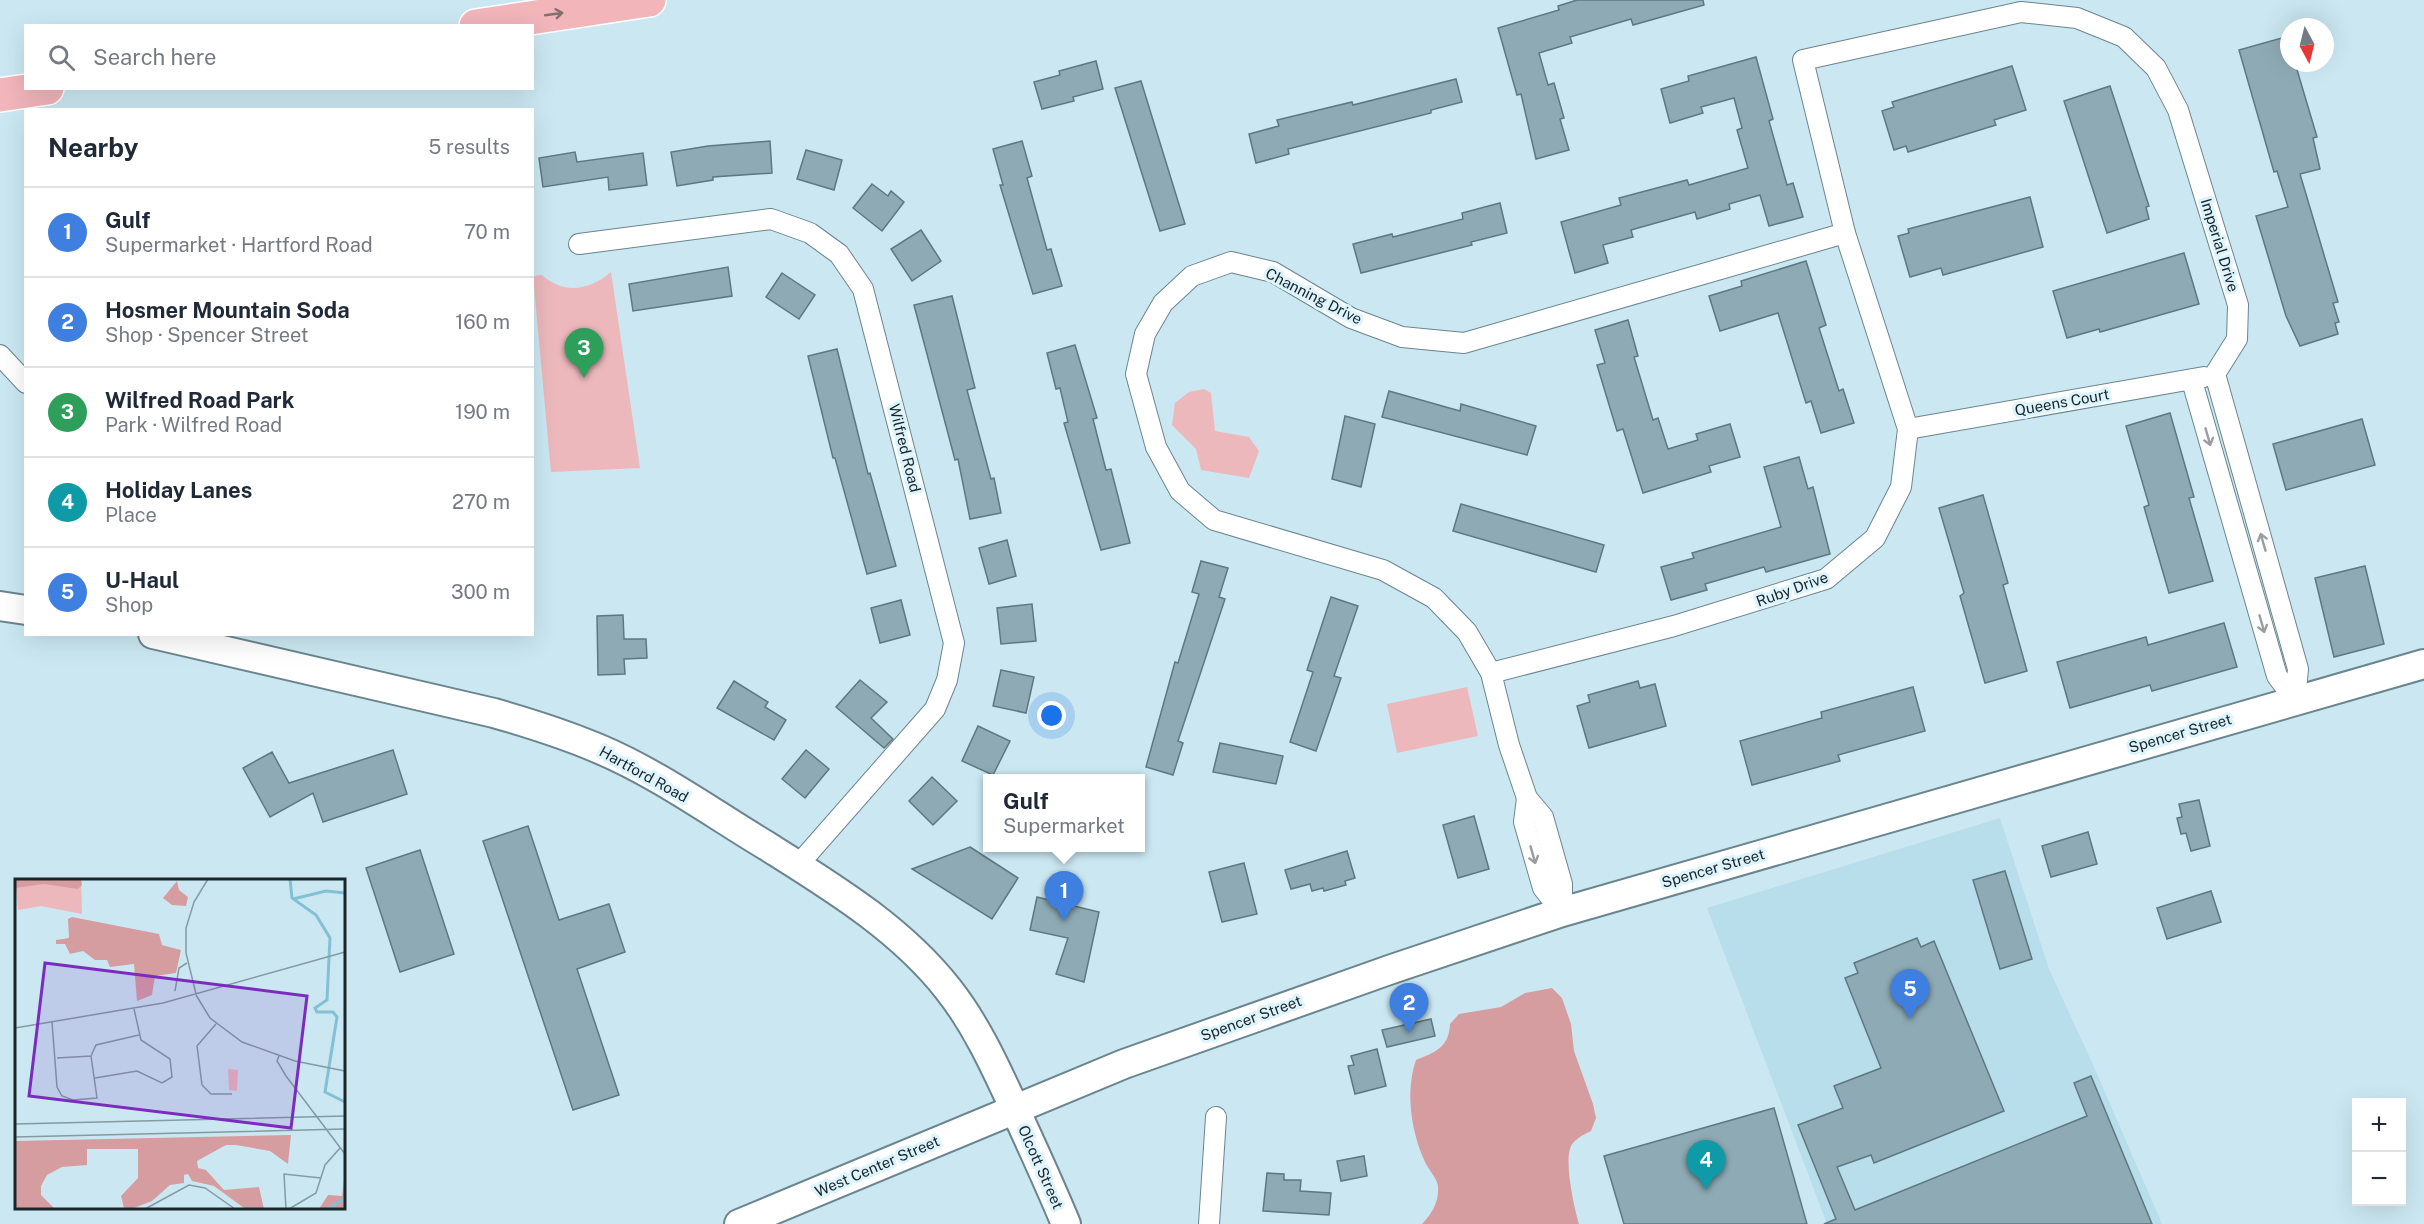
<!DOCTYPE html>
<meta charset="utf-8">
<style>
:root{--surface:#fff;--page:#f6f6f7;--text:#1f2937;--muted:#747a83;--line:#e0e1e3;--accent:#b62446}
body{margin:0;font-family:"Public Sans",sans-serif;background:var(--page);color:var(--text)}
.controls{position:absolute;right:18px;bottom:18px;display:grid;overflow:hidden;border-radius:0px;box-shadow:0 6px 24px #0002}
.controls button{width:54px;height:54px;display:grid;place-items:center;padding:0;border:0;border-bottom:2px solid var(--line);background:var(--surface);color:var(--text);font:30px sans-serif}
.compass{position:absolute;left:2280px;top:18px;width:54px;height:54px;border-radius:50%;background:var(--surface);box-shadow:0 6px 24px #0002;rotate:173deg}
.you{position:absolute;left:1052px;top:716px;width:21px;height:21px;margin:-15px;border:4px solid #fff;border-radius:50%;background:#1a73e8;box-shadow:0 0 0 9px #1a73e833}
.badge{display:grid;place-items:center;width:39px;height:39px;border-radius:50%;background:var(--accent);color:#fff;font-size:20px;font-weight:700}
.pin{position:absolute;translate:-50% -50px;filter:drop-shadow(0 2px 3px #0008)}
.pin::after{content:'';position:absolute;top:32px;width:21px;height:18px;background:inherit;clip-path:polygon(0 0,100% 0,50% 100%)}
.popup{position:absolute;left:983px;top:774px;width:162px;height:78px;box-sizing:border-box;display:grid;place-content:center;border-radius:0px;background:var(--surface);filter:drop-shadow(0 2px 4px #0005);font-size:20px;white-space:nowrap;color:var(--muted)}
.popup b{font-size:22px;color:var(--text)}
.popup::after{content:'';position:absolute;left:50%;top:100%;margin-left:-12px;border:12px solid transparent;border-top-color:var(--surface)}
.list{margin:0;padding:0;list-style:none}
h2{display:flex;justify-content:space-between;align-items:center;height:78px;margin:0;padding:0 24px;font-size:26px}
h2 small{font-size:20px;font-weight:400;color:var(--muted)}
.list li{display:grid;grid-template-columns:39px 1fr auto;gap:18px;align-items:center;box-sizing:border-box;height:90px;padding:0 24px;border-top:2px solid var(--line)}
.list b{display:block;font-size:22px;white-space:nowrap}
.list p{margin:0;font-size:20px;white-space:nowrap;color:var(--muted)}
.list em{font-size:20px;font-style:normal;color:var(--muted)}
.icon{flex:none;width:33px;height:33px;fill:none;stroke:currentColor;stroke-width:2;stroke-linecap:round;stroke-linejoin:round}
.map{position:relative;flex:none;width:2424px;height:1224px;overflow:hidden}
.search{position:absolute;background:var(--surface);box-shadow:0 6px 24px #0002;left:24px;top:24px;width:510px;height:66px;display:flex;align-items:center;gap:15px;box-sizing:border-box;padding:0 21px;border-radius:0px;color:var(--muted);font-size:22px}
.panel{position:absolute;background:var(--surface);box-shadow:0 6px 24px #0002;left:24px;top:108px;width:510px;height:528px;border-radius:0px}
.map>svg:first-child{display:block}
.built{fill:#b8deeb}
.green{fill:#ecb8bc}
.forest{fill:#d69da1}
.building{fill:#8eaab4;stroke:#5e7882;stroke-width:1.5}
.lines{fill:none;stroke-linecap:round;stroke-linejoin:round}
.street-casing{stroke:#6a858e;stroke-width:22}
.secondary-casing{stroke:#6a858e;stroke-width:32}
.highway-casing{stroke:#fff;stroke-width:36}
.street{stroke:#fff;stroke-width:20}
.secondary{stroke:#fff;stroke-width:28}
.highway{stroke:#f1b5ba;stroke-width:33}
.oneway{stroke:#866d72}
.oneway2{stroke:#989d9f}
.labels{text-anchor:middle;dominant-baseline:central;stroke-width:6;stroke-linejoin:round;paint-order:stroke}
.street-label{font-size:15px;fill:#1a2529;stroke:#ddf4fc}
.inset-river{fill:none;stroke:#83c0d5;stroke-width:3}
.inset-road{fill:none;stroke:#849aa2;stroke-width:1.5}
.view{fill:#7b2cbf;fill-opacity:0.15;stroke:#7b2cbf;stroke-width:3}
.inset-edge{fill:none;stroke:#1a2529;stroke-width:3}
</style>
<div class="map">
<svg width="2424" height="1224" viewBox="0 0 2424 1224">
<rect width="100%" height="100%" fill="#cbe8f2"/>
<polygon class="built" points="2000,818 2049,969 2095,1069 2162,1224 1827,1224 1707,908"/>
<g class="green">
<path d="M611 272 640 468 551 472 533 276 542 275C564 295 590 290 611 272Z"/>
<polygon points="1204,389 1211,393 1215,431 1249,437 1259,451 1249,478 1201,470 1196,449 1172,425 1175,403 1189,392"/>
<polygon points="1467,687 1478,736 1397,753 1387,704"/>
</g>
<path class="forest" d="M1552 988 1562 998 1571 1024 1574 1051 1593 1104 1596 1118 1591 1131C1583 1135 1572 1140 1570 1149 1565 1165 1574 1207 1579 1224H1422C1432 1214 1439 1202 1438 1187 1438 1179 1428 1169 1425 1162 1411 1132 1405 1091 1416 1060 1435 1052 1449 1048 1450 1024L1459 1014 1501 1007 1525 993Z"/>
<g class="building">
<polygon points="1577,0 1703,0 1704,5 1633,25 1631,19 1570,37 1572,43 1539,53 1548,85 1554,83 1564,118 1560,119 1569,150 1536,159 1521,94 1517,95 1498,28 1559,10 1558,6"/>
<polygon points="2289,36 2289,63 2295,63 2317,137 2313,138 2320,169 2300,174 2338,302 2333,303 2339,322 2335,323 2338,334 2300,346 2286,316 2256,216 2288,207 2277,171 2274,172 2239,50"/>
<polygon points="1756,57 1773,119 1769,121 1787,185 1793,183 1803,217 1769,226 1760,195 1729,204 1730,209 1697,219 1695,212 1631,230 1633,237 1603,245 1608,263 1575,273 1561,222 1621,205 1619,198 1687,180 1689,185 1748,168 1737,130 1742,128 1734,98 1701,107 1703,113 1670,123 1661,89 1689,81 1688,76"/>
<polygon points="1096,61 1103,89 1073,97 1074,101 1042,109 1034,82 1060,75 1059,71"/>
<polygon points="2012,66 2026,110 1994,120 1996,125 1908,152 1906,146 1894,150 1882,111 1894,107 1892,102"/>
<polygon points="1456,79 1462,102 1431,110 1431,113 1288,149 1289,154 1256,163 1249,134 1279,126 1277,120 1352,102 1353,105"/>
<polygon points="1141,81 1185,224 1160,231 1115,88"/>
<polygon points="2110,86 2149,206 2146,207 2149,219 2107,233 2064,101"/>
<polygon points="770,141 772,173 713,177 713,180 677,186 671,152 708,146"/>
<polygon points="1022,141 1032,176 1027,178 1047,250 1051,249 1062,286 1033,294 1000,185 1003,185 993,149"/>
<polygon points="806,150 842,160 834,190 797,179"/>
<polygon points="575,152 577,162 643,153 647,185 609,190 608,177 543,187 539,158"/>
<polygon points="872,184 888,196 891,191 904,202 882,231 853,208"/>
<polygon points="2030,197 2043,247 1943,275 1941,268 1910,277 1898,236 1909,233 1908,229"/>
<polygon points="1500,203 1507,233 1471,242 1472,245 1361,273 1353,244 1392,234 1393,237 1463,219 1462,213"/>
<polygon points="921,230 941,261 912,281 891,249"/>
<polygon points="2184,253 2199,304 2100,332 2099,329 2067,338 2053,291"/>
<polygon points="1806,261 1826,325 1819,328 1839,391 1843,389 1854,423 1821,433 1811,401 1806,403 1778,313 1720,331 1709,296 1742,286 1741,281"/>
<polygon points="728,267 732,296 633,311 629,284"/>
<polygon points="782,273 815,295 799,319 766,297"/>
<polygon points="952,296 975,388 967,390 991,479 994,478 1001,513 970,519 958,459 955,460 914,305"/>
<polygon points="1628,320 1638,356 1634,357 1653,420 1658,418 1668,449 1698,440 1696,434 1730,424 1740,457 1709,466 1711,472 1643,493 1623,429 1617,431 1597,365 1605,363 1595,330"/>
<polygon points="1075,345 1097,418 1093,419 1106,470 1111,469 1130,543 1101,550 1064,423 1068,422 1060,388 1056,389 1047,353"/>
<polygon points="837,349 868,474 870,473 896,566 867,574 835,458 833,458 808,356"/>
<polygon points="1389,391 1460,411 1461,404 1536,426 1527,455 1382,417"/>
<polygon points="2170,413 2194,497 2189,498 2213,581 2169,593 2144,507 2149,505 2126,426"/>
<polygon points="1345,416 1375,424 1361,487 1332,479"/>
<polygon points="2362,419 2375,465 2286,490 2273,444"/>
<polygon points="1799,457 1808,489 1813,487 1830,554 1766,572 1764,567 1705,584 1707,590 1671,600 1661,567 1694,558 1692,553 1781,527 1764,467"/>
<polygon points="1983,495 2008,583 2003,585 2027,671 1985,683 1960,596 1964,593 1939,508"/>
<polygon points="1461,504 1604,545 1596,572 1453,531"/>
<polygon points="1007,540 1016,576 989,584 979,548"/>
<polygon points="1201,561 1228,568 1219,597 1225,599 1178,741 1183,743 1173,775 1146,767 1175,662 1178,663 1199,594 1192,592"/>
<polygon points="2365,566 2384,644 2334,657 2315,578"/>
<polygon points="1331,597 1358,606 1334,676 1341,678 1316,751 1290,742 1313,672 1307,670"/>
<polygon points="901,600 910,635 880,643 871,608"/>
<polygon points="1032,604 1036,641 1001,644 997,608"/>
<polygon points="623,615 624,639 646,639 647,658 624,659 625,674 598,675 597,616"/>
<polygon points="2224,623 2237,667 2152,691 2150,685 2070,708 2057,662 2146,637 2148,645"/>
<polygon points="1001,670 1034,677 1026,713 993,706"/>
<polygon points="860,680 887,702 871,718 893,739 884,748 836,707"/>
<polygon points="734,681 768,702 765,707 786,720 774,740 717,708"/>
<polygon points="1638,681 1640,688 1655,684 1666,726 1589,748 1577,706 1590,702 1588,695"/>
<polygon points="1913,687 1925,731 1838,755 1840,761 1752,785 1740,741 1822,718 1821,712"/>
<polygon points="978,726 1010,741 993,775 962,761"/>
<polygon points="1220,743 1283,756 1276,784 1213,772"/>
<polygon points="393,750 407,794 323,822 313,793 270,817 243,768 272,752 289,783"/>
<polygon points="806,750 829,769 805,798 782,779"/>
<polygon points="932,777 957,801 933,825 909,801"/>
<polygon points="2199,800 2210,846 2191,851 2186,833 2181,834 2177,818 2182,817 2179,804"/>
<polygon points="1474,816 1489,869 1458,878 1443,825"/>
<polygon points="528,826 559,920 609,904 625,952 577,969 619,1095 573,1110 483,841"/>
<polygon points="2088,832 2097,864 2051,877 2042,846"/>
<polygon points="970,847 1018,878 992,919 912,869"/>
<polygon points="420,850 454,954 400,972 366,868"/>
<polygon points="1347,851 1355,878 1345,881 1346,885 1324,891 1323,888 1312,891 1310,884 1291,889 1285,870"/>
<polygon points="1244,863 1257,914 1222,922 1209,872"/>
<polygon points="2005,871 2032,959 2000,969 1973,880"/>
<polygon points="2211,891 2221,922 2167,939 2157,908"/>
<polygon points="1037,897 1099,912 1084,982 1056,974 1068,938 1030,930"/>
<polygon points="1917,938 1921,947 1934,941 2004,1111 1874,1163 1871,1155 1837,1167 1855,1210 2087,1116 2074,1083 2091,1076 2152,1224 1824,1224 1836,1219 1798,1125 1843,1108 1834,1086 1881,1068 1845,978 1858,973 1854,963"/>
<polygon points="1431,1019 1435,1036 1387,1047 1382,1030"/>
<polygon points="1377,1049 1386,1086 1355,1094 1348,1066 1354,1065 1351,1056"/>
<polygon points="1774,1108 1807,1224 1624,1224 1604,1156"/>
<polygon points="1364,1156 1367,1176 1341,1181 1337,1161"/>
<polygon points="1267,1173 1284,1174 1284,1180 1301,1180 1300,1191 1331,1193 1329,1215 1263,1211"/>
</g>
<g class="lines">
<g class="street-casing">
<g id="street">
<polyline points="579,244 771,219 810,233 839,254 863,289 954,643 947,680 935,709 798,865"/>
<polyline points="0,355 26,383"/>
<polyline points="2192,381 2277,676 2295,700"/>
<polyline points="1908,429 2204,377"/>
<polyline points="1491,673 1674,626 1826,579 1875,538 1901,487 1908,429 1845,233 1803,60 2021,12 2077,18 2124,37 2156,68 2178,110 2238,305 2237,339 2215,374 2298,669 2295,700"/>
<polyline points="1527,798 1524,822 1543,888 1562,912"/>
<polyline points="1562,912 1562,884 1543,817 1527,798 1509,745 1491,673 1467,632 1434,598 1383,570 1214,520 1180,491 1156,447 1136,374 1145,334 1163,303 1192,276 1231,262 1273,272 1351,318 1402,337 1464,343 1845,233"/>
<polyline points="1209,1224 1216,1117"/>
</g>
</g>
<g class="secondary-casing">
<g id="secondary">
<polyline points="0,606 26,610"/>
<path d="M153 634 494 713C529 723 564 734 597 748 657 773 712 813 767 846 832 887 900 928 948 989 975 1023 994 1064 1012 1103 1031 1144 1049 1183 1066 1224"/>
<polyline points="739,1224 1124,1064 1392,969 1562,912 2424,664"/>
</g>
</g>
<g class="highway-casing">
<g id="highway">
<polyline points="476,26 649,0"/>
<polyline points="0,95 47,88"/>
</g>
</g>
<use href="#street" class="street"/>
<use href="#secondary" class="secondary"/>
<use href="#highway" class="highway"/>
</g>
<defs><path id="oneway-shaft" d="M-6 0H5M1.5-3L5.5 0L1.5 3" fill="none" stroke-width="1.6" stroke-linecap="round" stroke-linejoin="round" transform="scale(1.5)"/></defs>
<use class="oneway" href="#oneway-shaft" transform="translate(554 14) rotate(-8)"/>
<g class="oneway2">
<use href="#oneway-shaft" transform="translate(2208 437) rotate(74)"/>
<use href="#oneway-shaft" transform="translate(2263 542) rotate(-106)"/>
<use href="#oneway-shaft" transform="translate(2262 624) rotate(74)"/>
<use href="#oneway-shaft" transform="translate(1533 855) rotate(74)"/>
</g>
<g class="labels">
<g class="street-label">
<text transform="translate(2220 245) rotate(73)">Imperial Drive</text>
<text transform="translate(1314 296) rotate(27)">Channing Drive</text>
<text transform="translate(2062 402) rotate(-10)">Queens Court</text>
<text transform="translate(905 448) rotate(76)">Wilfred Road</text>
<text transform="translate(1792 589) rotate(-20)">Ruby Drive</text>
<text transform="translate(2180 733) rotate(-16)">Spencer Street</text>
<text transform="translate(644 774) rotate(29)">Hartford Road</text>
<text transform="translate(1713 868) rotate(-16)">Spencer Street</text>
<text transform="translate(1251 1018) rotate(-20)">Spencer Street</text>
<text transform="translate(877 1166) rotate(-23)">West Center Street</text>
<text transform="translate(1041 1167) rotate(66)">Olcott Street</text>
</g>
</g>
<g transform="translate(15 879)">
<rect width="330" height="330" fill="#cbe8f2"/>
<path d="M0 0H66L67 35 26 27 3 31ZM213 190 223 191 222 212 214 211Z" fill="#ecb8bc"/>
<path d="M0 0H66L67 6 63 10 29 5 0 9ZM162 2 164 11 173 18 171 27 157 26 148 19ZM57 38 144 55 147 66 166 71 161 94 140 97 137 116 122 122 119 85 95 88 92 81H80L68 72 55 75 50 65H41V61L54 59 53 40ZM276 256 273 285 255 272 221 266H211L182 282 183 289 191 291 209 311 244 308 249 330 229 329 199 307 177 302 173 295 169 296V304L155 306 137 322 119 329H109L106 317 123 299V270H72V286L47 288 32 296 26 307V316L40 330 0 329V262ZM330 293V330H304L313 316 327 317Z" fill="#d69da1"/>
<path class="inset-river" d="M275 0 277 19 301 36 315 59 312 121 300 129 302 133H318L322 138 310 213 330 223M278 20 311 12 330 14M313 330 330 319"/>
<path class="inset-road" d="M160 112 164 89 172 84M181 115 171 74V49L179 23 193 0M181 116 195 139 227 163 280 182 330 192M37 143 42 208 47 217 58 221 82 219 76 177 81 166 124 156M201 145 182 167 187 206 196 215H217M0 149 148 124 330 73M264 177 262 182 271 197 330 275M42 179 76 177M80 199 122 192 147 204 157 198 155 180 126 161 119 130M0 245 330 237M0 258 330 250M130 330 174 306 190 309 220 330M271 330 269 295 306 299M274 330 301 314 310 286 325 269"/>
<path class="view" d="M30 84 292 117 276 249 14 217Z"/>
<rect width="330" height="330" class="inset-edge"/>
</g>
</svg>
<div class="controls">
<button>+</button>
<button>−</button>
</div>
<svg class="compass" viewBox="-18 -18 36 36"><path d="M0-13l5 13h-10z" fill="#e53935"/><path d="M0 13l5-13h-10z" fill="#747a83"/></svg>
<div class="you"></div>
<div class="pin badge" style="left:1064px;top:921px;background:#3f7fe0">1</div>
<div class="popup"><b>Gulf</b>Supermarket</div>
<div class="pin badge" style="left:1409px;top:1033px;background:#3f7fe0">2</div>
<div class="pin badge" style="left:584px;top:378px;background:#2e9e5b">3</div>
<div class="pin badge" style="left:1706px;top:1190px;background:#0f9aa8">4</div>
<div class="pin badge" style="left:1910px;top:1019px;background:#3f7fe0">5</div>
<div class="search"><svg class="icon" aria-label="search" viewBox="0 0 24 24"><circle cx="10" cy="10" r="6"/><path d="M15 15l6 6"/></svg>Search here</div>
<section class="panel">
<h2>Nearby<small>5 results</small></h2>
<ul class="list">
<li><span class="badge" style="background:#3f7fe0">1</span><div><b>Gulf</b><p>Supermarket · Hartford Road</p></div><em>70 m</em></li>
<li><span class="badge" style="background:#3f7fe0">2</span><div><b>Hosmer Mountain Soda</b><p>Shop · Spencer Street</p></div><em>160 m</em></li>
<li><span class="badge" style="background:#2e9e5b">3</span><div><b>Wilfred Road Park</b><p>Park · Wilfred Road</p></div><em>190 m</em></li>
<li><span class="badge" style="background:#0f9aa8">4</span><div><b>Holiday Lanes</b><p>Place</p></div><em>270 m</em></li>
<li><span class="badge" style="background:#3f7fe0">5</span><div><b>U-Haul</b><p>Shop</p></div><em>300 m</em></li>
</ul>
</section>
</div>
